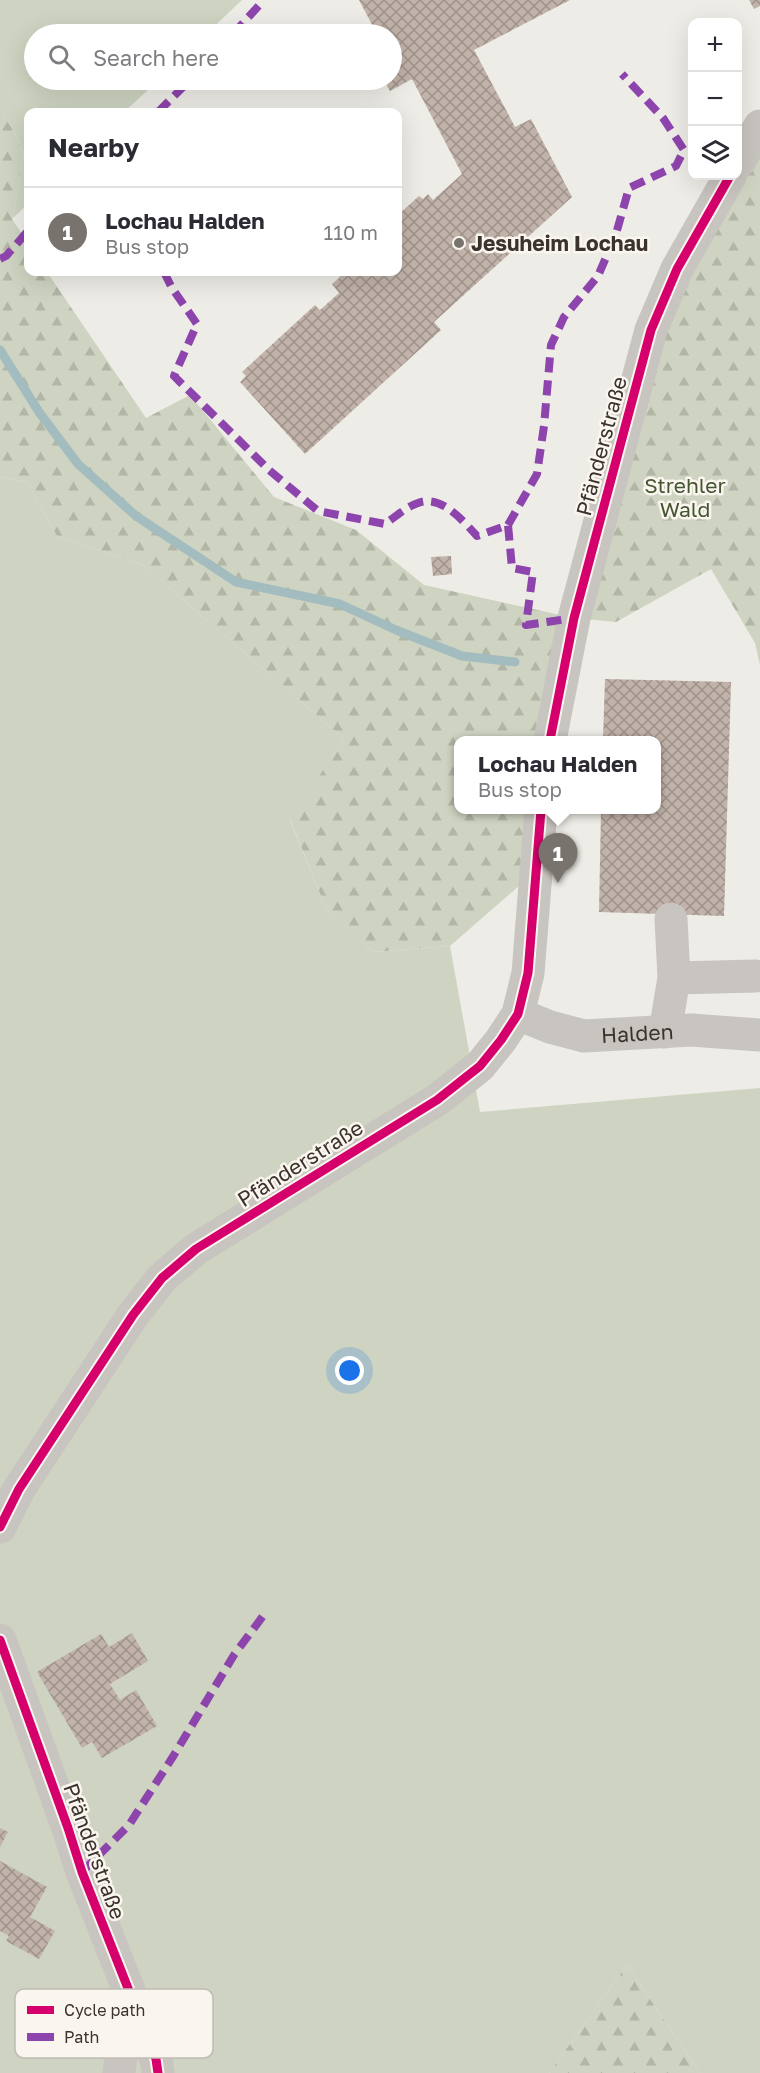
<!DOCTYPE html>
<meta charset="utf-8">
<style>
:root{--surface:#fff;--page:#f7f7f7;--text:#2b2b33;--muted:#7c7c81;--line:#e1e1e2;--accent:#79736d}
body{margin:0;font-family:"Golos Text",sans-serif;background:var(--page);color:var(--text)}
.controls{position:absolute;right:18px;top:18px;display:grid;overflow:hidden;border-radius:12px;box-shadow:0 6px 24px #0002}
.controls button{width:54px;height:54px;display:grid;place-items:center;padding:0;border:0;border-bottom:2px solid var(--line);background:var(--surface);color:var(--text);font:30px sans-serif}
.you{position:absolute;left:350px;top:1371px;width:21px;height:21px;margin:-15px;border:4px solid #fff;border-radius:50%;background:#1a73e8;box-shadow:0 0 0 9px #1a73e833}
.badge{display:grid;place-items:center;width:39px;height:39px;border-radius:50%;background:var(--accent);color:#fff;font-size:20px;font-weight:700}
.pin{position:absolute;translate:-50% -50px;filter:drop-shadow(0 2px 3px #0008)}
.pin::after{content:'';position:absolute;top:32px;width:21px;height:18px;background:inherit;clip-path:polygon(0 0,100% 0,50% 100%)}
.popup{position:absolute;left:454px;top:736px;width:207px;height:78px;box-sizing:border-box;display:grid;place-content:center;border-radius:12px;background:var(--surface);filter:drop-shadow(0 2px 4px #0005);font-size:20px;white-space:nowrap;color:var(--muted)}
.popup b{font-size:22px;color:var(--text)}
.popup::after{content:'';position:absolute;left:50%;top:100%;margin-left:-12px;border:12px solid transparent;border-top-color:var(--surface)}
.list{margin:0;padding:0;list-style:none}
h2{display:flex;justify-content:space-between;align-items:center;height:78px;margin:0;padding:0 24px;font-size:26px}
h2 small{font-size:20px;font-weight:400;color:var(--muted)}
.list li{display:grid;grid-template-columns:39px 1fr auto;gap:18px;align-items:center;box-sizing:border-box;height:90px;padding:0 24px;border-top:2px solid var(--line)}
.list b{display:block;font-size:22px;white-space:nowrap}
.list p{margin:0;font-size:20px;white-space:nowrap;color:var(--muted)}
.list em{font-size:20px;font-style:normal;color:var(--muted)}
.icon{flex:none;width:33px;height:33px;fill:none;stroke:currentColor;stroke-width:2;stroke-linecap:round;stroke-linejoin:round}
.map{position:relative;flex:none;width:760px;height:2073px;overflow:hidden}
.search{position:absolute;background:var(--surface);box-shadow:0 6px 24px #0002;left:24px;top:24px;width:378px;height:66px;display:flex;align-items:center;gap:15px;box-sizing:border-box;padding:0 21px;border-radius:33px;color:var(--muted);font-size:22px}
.panel{position:absolute;background:var(--surface);box-shadow:0 6px 24px #0002;left:24px;top:108px;width:378px;height:168px;border-radius:12px}
.map>svg:first-child{display:block}
.grass{fill:#ced4c1}
.forest{fill:url(#forest-firs)}
.lines{fill:none;stroke-linecap:round;stroke-linejoin:round}
.stream{stroke:#a3bcbf;stroke-width:9}
.building{fill:url(#building-cross-hatch)}
.minor{stroke:#c8c4bf;stroke-width:33}
.quiet{stroke:#8e44ad;stroke-width:8;stroke-dasharray:15 8;stroke-linecap:butt}
.cycleway-casing{stroke:#faf6ef;stroke-width:13}
.cycleway{stroke:#d6006c;stroke-width:9}
.poi-dot{fill:#79736d;stroke:#faf6ef;stroke-width:2}
.labels{text-anchor:middle;dominant-baseline:central;stroke-width:5;stroke-linejoin:round;paint-order:stroke}
.poi-label{font-size:21px;font-weight:bold;fill:#3a322c;stroke:#faf6ef;text-anchor:start}
.street-label{font-size:21px;fill:#3a322c;stroke:#faf6ef}
.park-label{font-size:21px;fill:#455632;stroke:#faf6ef}
.key{fill:#faf6ef;stroke:#c0bbb4;stroke-width:1.5}
.key-label{font-size:16px;fill:#3a322c}
</style>
<div class="map">
<svg width="760" height="2073" viewBox="0 0 760 2073">
<defs>
<pattern id="forest-firs" width="22" height="20" patternUnits="userSpaceOnUse" patternTransform="scale(1.5)"><rect width="22" height="20" fill="#ced4c1"/><path d="M5 1l3.5 6h-7zM16 11l3.5 6h-7z" fill="#b2b6a6"/></pattern>
<pattern id="building-cross-hatch" width="8" height="8" patternUnits="userSpaceOnUse" patternTransform="scale(1.5)"><rect width="8" height="8" fill="#c1b3a9"/><path d="M0 0l8 8M0 8l8-8" fill="none" stroke="#9e928a"/></pattern>
</defs>
<rect width="100%" height="100%" fill="#eeece6"/>
<g class="grass">
<polygon points="0,0 242,0 206,34 34,34 34,80 159,80 124,112 28,112 28,204 12,219 24,154 11,125 0,109"/>
<polygon points="0,477 27,482 57,536 142,564 344,739 290,820 325,906 372,952 450,946 480,1112 760,1088 760,2073 700,2073 627,1965 549,2073 0,2073"/>
</g>
<g class="forest">
<polygon points="0,109 11,125 24,154 12,219 28,243 28,272 47,272 146,418 190,395 274,497 356,530 424,585 574,618 651,330 760,126 760,665 755,643 711,569 616,622 574,618 550,740 459,740 459,810 541,810 535,872 450,946 372,952 325,906 290,819 344,739 142,564 57,536 27,482 0,477"/>
<polygon points="627,1965 700,2073 549,2073"/>
</g>
<g class="lines">
<polyline class="stream" points="0,350 39,412 78,464 136,516 236,582 340,604 396,630 462,656 515,662"/>
</g>
<g class="building">
<polygon points="359,0 570,0 474,50 515,127 531,119 572,197 434,322 441,330 305,454 240,382 246,376 242,372 315,305 320,310 339,293 332,284 340,277 334,272 398,272 398,215 419,196 423,199 428,194 433,200 462,174 412,79 390,91 384,80 392,80 392,65 393,65 392,34 377,34"/>
<polygon points="749,0 760,0 760,6 754,9"/>
<polygon points="451,556 452,574 433,576 431,557"/>
<polygon points="605,679 731,682 724,916 599,912 601,810 657,810 657,740 603,740"/>
<polygon points="132,1633 148,1661 110,1684 120,1700 136,1690 157,1726 102,1758 92,1742 82,1748 37,1672 101,1634 109,1647"/>
<polygon points="0,1828 8,1832 0,1847"/>
<polygon points="0,1861 47,1887 30,1917 55,1931 39,1959 6,1941 9,1936 0,1931"/>
</g>
<g class="lines">
<g class="minor">
<polyline points="738,163 760,126"/>
<polyline points="550,740 574,618 651,330 677,269 730,176"/>
<polyline points="674,978 756,976"/>
<path id="s1" d="M518 1014 550 1027 584 1036 691 1030 760 1035"/>
<polyline points="665,1032 674,978 671,919"/>
<polyline points="0,1527 19,1489 133,1315 162,1278 196,1249 437,1100 480,1066 501,1040 518,1014 528,973 541,810"/>
<polyline points="0,1640 68,1828 82,1872 156,2059 158,2073"/>
<polyline points="119,2073 128,1995"/>
</g>
<g class="quiet">
<polyline points="233,34 264,0"/>
<polyline points="158,112 190,80"/>
<polyline points="0,259 6,256 28,231"/>
<path d="M164 272 172 288 197 324 174 376 269 470 318 511 385 524C395 517 406 507 418 503 441 494 463 521 477 536L508 525 512 568 533 572 526 625 574 618"/>
<polyline points="508,525 537,474 544,426 551,345 564,317 598,276 616,234 629,188 676,166 684,150 663,118 622,74"/>
<polyline points="82,1872 129,1825 174,1755 234,1655 263,1616"/>
</g>
<g class="cycleway-casing">
<g id="cycleway">
<polyline points="550,740 574,618 651,330 677,269 730,176"/>
<polyline points="0,1527 19,1489 133,1315 162,1278 196,1249 437,1100 480,1066 501,1040 518,1014 528,973 541,810"/>
<polyline points="0,1640 68,1828 82,1872 156,2059 158,2073"/>
</g>
</g>
<use href="#cycleway" class="cycleway"/>
</g>
<circle class="poi-dot" cx="459" cy="243" r="6"/>
<g class="labels">
<g class="poi-label">
<text x="471" y="243">Jesuheim Lochau</text>
</g>
<g class="street-label">
<text transform="translate(601 446) rotate(-75)">Pfänderstraße</text>
<text stroke="none"><textPath href="#s1" startOffset="123">Halden</textPath></text>
<text transform="translate(300 1163) rotate(-32)">Pfänderstraße</text>
<text transform="translate(95 1851) rotate(70)">Pfänderstraße</text>
</g>
<g class="park-label">
<text x="685" y="485">Strehler<tspan x="685" dy="24">Wald</tspan></text>
</g>
</g>
<rect x="15" y="1989" width="198" height="69" rx="9" class="key"/>
<rect x="27" y="2006" width="27" height="8" fill="#d6006c"/>
<rect x="27" y="2033" width="27" height="8" fill="#8e44ad"/>
<g class="key-label">
<text x="64" y="2016">Cycle path</text>
<text x="64" y="2043">Path</text>
</g>
</svg>
<div class="controls">
<button>+</button>
<button>−</button>
<button><svg class="icon" aria-label="layers" viewBox="0 0 24 24"><path d="M12 4l9 5-9 5-9-5zM3 14l9 5 9-5"/></svg></button>
</div>
<div class="you"></div>
<div class="pin badge" style="left:558px;top:883px">1</div>
<div class="popup"><b>Lochau Halden</b>Bus stop</div>
<div class="search"><svg class="icon" aria-label="search" viewBox="0 0 24 24"><circle cx="10" cy="10" r="6"/><path d="M15 15l6 6"/></svg>Search here</div>
<section class="panel">
<h2>Nearby<small></small></h2>
<ul class="list">
<li><span class="badge">1</span><div><b>Lochau Halden</b><p>Bus stop</p></div><em>110 m</em></li>
</ul>
</section>
</div>
